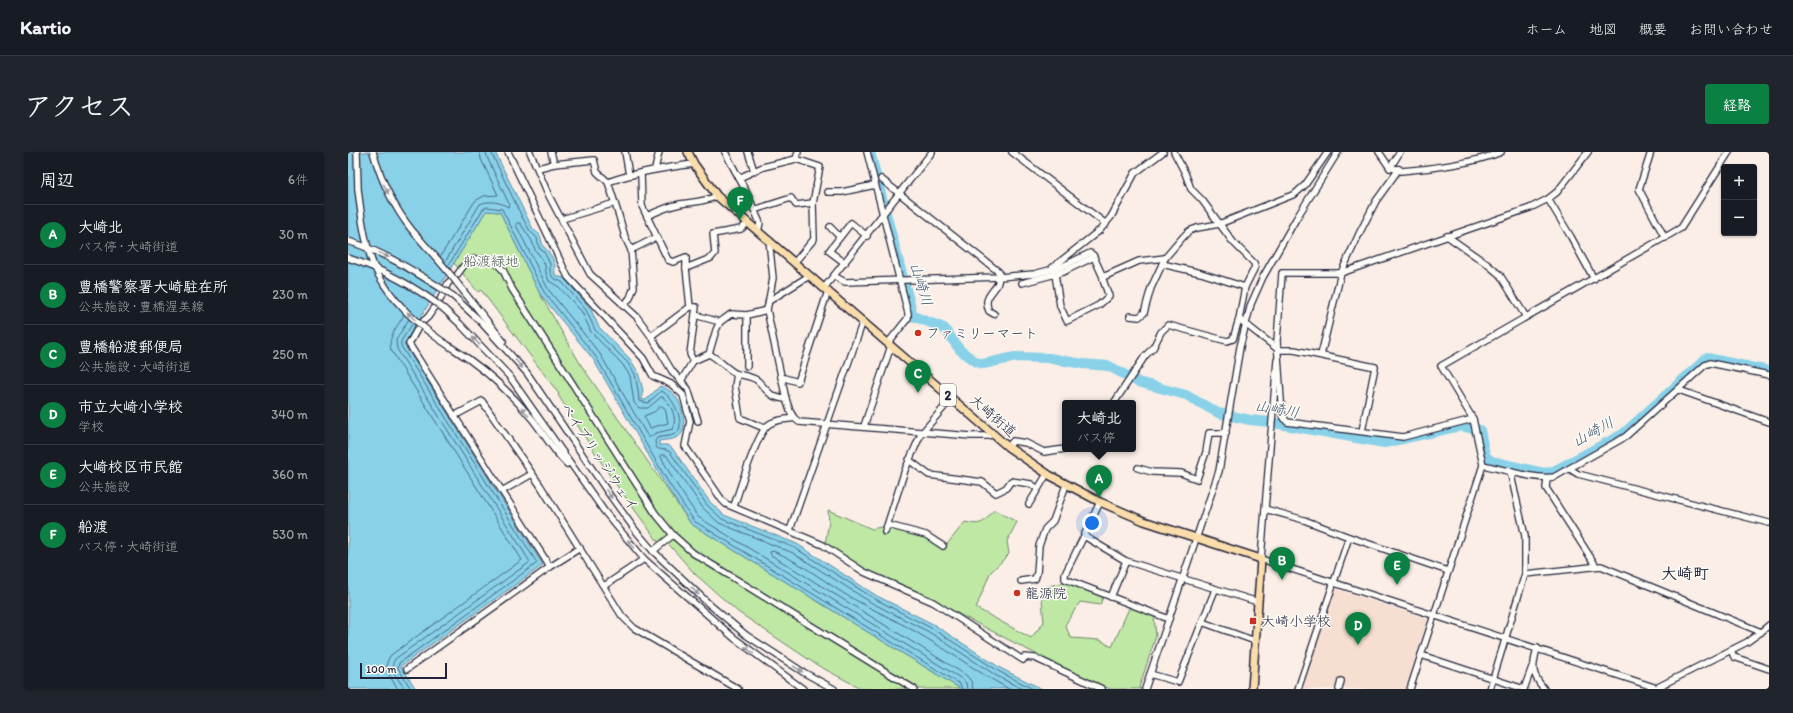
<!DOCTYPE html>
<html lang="ja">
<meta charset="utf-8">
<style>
:root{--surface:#171b24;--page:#20242c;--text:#f1f3f6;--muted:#9ea1a6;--line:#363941;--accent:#0b8043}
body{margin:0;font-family:Itim,"Klee One",sans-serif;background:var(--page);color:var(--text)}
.controls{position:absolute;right:12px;top:12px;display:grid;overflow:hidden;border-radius:4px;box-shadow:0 1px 3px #0004}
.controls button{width:36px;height:36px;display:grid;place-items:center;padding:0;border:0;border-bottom:1px solid var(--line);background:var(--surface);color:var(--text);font:20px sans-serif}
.scale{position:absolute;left:12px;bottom:10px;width:87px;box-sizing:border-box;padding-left:4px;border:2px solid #22223b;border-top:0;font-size:11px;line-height:14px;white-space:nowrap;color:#22223b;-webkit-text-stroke:3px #fdfcf7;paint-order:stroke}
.you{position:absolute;left:744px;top:371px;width:14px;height:14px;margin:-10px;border:3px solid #fff;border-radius:50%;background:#1a73e8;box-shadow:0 0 0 6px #1a73e833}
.badge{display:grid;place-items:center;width:26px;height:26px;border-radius:50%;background:var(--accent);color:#fff;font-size:13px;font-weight:700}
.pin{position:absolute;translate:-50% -33px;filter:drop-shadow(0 1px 2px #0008)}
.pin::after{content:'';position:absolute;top:21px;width:14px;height:12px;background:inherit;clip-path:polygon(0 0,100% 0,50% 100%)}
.popup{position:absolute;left:714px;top:248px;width:74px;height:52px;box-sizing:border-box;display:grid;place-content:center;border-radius:4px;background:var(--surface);filter:drop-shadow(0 1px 3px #0005);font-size:13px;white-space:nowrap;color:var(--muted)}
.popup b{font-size:15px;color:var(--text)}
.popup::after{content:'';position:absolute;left:50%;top:100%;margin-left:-8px;border:8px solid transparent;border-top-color:var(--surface)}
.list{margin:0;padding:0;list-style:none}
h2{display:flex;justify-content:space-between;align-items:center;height:52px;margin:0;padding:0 16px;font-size:17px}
h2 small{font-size:13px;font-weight:400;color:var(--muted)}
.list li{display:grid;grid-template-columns:26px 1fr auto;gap:12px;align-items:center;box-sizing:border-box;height:60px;padding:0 16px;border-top:1px solid var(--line)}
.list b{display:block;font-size:15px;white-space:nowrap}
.list p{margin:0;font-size:13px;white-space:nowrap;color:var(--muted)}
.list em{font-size:13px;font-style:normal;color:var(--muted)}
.map{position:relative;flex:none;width:1421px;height:537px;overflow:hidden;border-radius:4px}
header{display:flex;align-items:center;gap:24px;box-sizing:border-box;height:56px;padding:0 20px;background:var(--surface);border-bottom:1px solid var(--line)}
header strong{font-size:19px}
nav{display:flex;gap:22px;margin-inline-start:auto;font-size:14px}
.intro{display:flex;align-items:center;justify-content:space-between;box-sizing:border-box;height:96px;padding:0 24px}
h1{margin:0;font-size:28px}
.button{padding:10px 18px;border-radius:4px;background:var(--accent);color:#fff;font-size:14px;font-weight:700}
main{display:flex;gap:24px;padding:0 24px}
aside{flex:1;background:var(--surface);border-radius:4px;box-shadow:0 1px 3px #0004}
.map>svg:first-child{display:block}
.built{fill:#f6ded1}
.green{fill:#bee8a4;stroke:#708570}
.water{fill:#88d1e9;stroke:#5f8ba3}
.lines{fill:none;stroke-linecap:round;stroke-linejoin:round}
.shore{stroke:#4b6881;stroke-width:1}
.river{stroke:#88d1e9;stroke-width:10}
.minor-casing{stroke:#22223b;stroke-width:8}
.major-casing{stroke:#22223b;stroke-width:10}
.minor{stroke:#fdfcf7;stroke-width:5.5}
.major{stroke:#faddab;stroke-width:7}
.minor-bridge-casing{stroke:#22223b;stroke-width:8;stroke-linecap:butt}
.minor-bridge{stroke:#fdfcf7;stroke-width:5.5}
.oneway{fill:#9a9aa2}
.poi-dot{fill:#c8321e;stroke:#fdfcf7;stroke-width:1.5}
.labels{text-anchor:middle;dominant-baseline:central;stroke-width:3;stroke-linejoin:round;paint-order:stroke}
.shield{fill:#fdfcf7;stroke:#646373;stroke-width:1}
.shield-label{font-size:13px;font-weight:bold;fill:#22223b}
.park-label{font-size:14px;fill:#515d5a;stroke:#fdfcf7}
.poi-label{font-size:14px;fill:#22223b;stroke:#fdfcf7;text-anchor:start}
.street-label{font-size:14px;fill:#22223b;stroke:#fdfcf7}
.water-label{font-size:15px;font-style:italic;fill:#41576f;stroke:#fdfcf7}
.quarter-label{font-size:16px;font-weight:bold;fill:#22223b;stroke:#fdfcf7}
</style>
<header>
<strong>Kartio</strong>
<nav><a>ホーム</a><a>地図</a><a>概要</a><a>お問い合わせ</a></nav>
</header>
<div class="intro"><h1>アクセス</h1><a class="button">経路</a></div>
<main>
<aside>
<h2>周辺<small>6件</small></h2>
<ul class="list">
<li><span class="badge">A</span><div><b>大崎北</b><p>バス停 · 大崎街道</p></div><em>30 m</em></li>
<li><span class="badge">B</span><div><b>豊橋警察署大崎駐在所</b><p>公共施設 · 豊橋渥美線</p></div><em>230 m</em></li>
<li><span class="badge">C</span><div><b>豊橋船渡郵便局</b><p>公共施設 · 大崎街道</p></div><em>250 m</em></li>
<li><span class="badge">D</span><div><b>市立大崎小学校</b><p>学校</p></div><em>340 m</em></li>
<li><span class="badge">E</span><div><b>大崎校区市民館</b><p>公共施設</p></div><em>360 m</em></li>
<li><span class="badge">F</span><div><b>船渡</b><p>バス停 · 大崎街道</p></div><em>530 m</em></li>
</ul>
</aside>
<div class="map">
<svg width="1421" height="537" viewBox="0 0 1421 537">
<rect width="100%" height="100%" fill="#faeee6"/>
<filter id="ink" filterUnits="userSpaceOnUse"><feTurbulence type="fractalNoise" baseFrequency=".025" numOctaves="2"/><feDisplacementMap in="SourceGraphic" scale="8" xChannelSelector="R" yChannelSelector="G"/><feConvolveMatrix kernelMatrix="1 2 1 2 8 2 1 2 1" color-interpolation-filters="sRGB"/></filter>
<g filter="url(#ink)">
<polygon class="built" points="987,437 1080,467 1057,537 954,537"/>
<g class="green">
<polygon points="138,59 152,60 192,142 233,213 343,372 613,537 514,537 469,513 390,460 347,422 316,387 311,391 264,327 210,243 211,242 133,138 130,140 106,111"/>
<path d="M480 358 524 377 537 374 576 384 595 397 617 370C634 374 635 371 646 358L669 370 659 389 661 402 642 421 628 456 683 486 696 470 693 436 717 430 755 445 752 453 732 450 717 473 723 486 752 488 764 495 782 454 806 464 808 484 791 536 793 537H762L734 526 586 449 517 418 477 392 481 370Z"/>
</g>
<path class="water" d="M0 0H147L178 63 185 77 192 83 195 94C199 97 207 108 207 114 207 118 206 119 208 124L216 126 242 156 251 175 282 207 290 220 295 238 293 247 298 248 312 234C319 236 328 242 331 250 335 258 340 279 330 285 325 288 316 288 311 289V293H319L324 296 362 350 376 363 449 392 529 444 585 472 654 517 694 537H613L343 372 317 332 245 207 192 142 152 60 138 59 56 192 195 413 53 514 68 537H0Z"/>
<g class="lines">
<g class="shore">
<path d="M143 0 174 65 182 79 189 86 191 96 196 100 202 112V120L205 126 214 130 238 158 247 178 279 210 287 222 290 238 291 249 300 251 313 239C325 243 340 275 327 282 322 285 314 284 309 286L307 289 308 295 311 297 318 298 322 300 359 353 374 367 447 396 527 447 583 476 652 520 685 537"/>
<path d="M169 71H172L184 89 187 98 192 104 197 113 198 121 201 129 211 135 234 160 243 180 275 213 282 224 286 251 291 256H300L313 245H315C324 254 329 265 325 277L308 281 302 285H300L252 202 200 137 168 73Z"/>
<polyline points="92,105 127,49 136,44 150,43 133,7 132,0"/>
<path d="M97 110 132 52C140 48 153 50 160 55L162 54 139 5 138 0"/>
<polyline points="100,114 135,57 139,55 154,57 196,140 248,205 320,330 346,369 612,532 614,537"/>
<polygon points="313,254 317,256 320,271 302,276 296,264 306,260"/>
<path d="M50 537C43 526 33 515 43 503L174 408 43 198C39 185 50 174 56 163"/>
<path d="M57 537C51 528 40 517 47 507L182 410 49 197 48 188 61 167"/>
<polyline points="63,537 50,516 51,511 189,411 53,194 53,189 65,171"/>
<polyline points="619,537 618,531 614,527 350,365 325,327 312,303 318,303 355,356 371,371 445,401 524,451 581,480 649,524 674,537"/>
<path d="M625 537 623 529 618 523 423 403 422 400 425 399C450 409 472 426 495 441 522 457 551 469 578 486 606 502 632 522 661 537"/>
</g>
<polyline class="river" points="522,0 565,164 596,176 612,198 628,210 635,212 667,205 701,206 735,212 761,214 790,230 838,243 870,261 902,268 921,270 1036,291 1112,274 1132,278 1137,303 1143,309 1196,321 1204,320 1275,282 1359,206 1421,219"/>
<g class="minor-casing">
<g id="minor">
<polyline points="9,0 10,37"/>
<polyline points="160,0 220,125 295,206 305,224 323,232 335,243 342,269 337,294 374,348 378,352 475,393 516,420 585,450 675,508 676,505 687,506 754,537"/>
<polyline points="182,0 201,44 242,122 289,165 303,184 324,219 340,237 350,269"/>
<polyline points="203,0 206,12"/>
<polyline points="277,0 281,23"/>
<polyline points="377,0 399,41 412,71 410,80"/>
<polyline points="400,0 406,19"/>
<polyline points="519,0 560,161 560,166 540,191"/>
<polyline points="664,0 758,72"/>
<polyline points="826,0 837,21 843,37 854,48 885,90 906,111 907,115 897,135 891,167 931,198 946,198 1027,215 1014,279"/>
<path d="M1031 0 1042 16 1051 17 1053 19C1081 17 1127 11 1153 0"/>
<polyline points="1303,0 1291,37 1317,86"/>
<polyline points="448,7 450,0"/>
<polyline points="190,16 206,12 246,8 249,20 260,30 271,64 277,85 283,98 286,135 282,146 275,154"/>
<polyline points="1042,16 1052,0"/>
<polyline points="307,17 311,0"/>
<polyline points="293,21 294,54 320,108 325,110 338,105 338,116 342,155"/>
<polyline points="391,26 415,15 448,7 472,15 465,51 466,87 446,111"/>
<path d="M533 27 651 120C651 124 651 129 649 133 643 142 635 147 641 159L646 162"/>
<path d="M260 30C288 20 316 16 346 12"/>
<polyline points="480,40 494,40 527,33"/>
<polyline points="1200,47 1223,85 1246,127"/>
<polyline points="406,58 443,46 448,53 465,51"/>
<path d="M299 64C310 59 321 54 332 52 348 49 353 51 369 44"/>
<polyline points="214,67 267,51"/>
<polyline points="482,75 492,85"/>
<polyline points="1099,84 1139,112 1152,123 1178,165"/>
<polyline points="421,88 425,126 419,158 438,247 442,259 446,266 451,270 623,284 640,284 646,282"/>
<polyline points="283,98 309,85"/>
<polyline points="497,111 481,99 503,71 519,84"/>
<polyline points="814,112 853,121 897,135"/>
<polyline points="338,116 363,106 367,101 365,82 393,77 400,71"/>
<polyline points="704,116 752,78 763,65 787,21 815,0"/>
<polyline points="707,122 712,154 719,169 751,153 761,144 755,128 755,125"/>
<polyline points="486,124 497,130 651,125 686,122 713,115 742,101 745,103 755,125 791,109 817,106"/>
<polyline points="109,131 155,189"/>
<polyline points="674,131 715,120 746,105"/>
<polyline points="476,136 584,0"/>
<polyline points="105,144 132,169 179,221 261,342 288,379 305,399 362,453 398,483 455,520 486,537"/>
<polyline points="421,149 461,124"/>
<polyline points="96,157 112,172 162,225 256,359 296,407 386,486 455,537"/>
<polyline points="347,163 372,170"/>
<polyline points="782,164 791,165 796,161 803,136 817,106 835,85 841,79 849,76 871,72 947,42 957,33 980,0"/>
<polyline points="303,184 342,155 348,155 342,202 345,209"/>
<path d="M104 196C135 215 162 240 185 268 196 282 206 300 219 312"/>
<path d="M361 202C371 207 381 219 389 222 396 224 404 224 410 229 420 239 422 246 438 247"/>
<polyline points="973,203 993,121 1012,80 1028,49 1051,17"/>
<polyline points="929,208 913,407 1312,537"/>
<polyline points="399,214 399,163"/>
<polyline points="389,222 387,234 392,266 416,276"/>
<polyline points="433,225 450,230 480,139"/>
<polyline points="333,229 345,209 361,202 368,178 372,170 383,162 399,163 419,158"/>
<polyline points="1331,238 1421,270"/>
<polyline points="766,251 797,204 805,196 813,180 820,173 879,189 885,187 891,167"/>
<polyline points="106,264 134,249 192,333 274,464 286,476 390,537"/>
<polyline points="1125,267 1055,285 939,270 934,263 929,189 934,121 993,121 1182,56 1200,47 1209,40 1240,0"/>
<polyline points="516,274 543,194"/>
<polyline points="660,295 665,289 678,291 696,300 717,297"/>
<polyline points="561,308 581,323 634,330 648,341 658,336 663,329 683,332 690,337"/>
<path d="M1135 313C1155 317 1186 328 1206 325L1277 285 1357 213 1362 211 1421 223"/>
<polyline points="790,316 804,320 833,321 849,327 858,300 861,281 878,281"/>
<polyline points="1222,317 1230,322 1421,371"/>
<polyline points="1199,326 1198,336 1248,414"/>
<polyline points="154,339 184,322"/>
<polyline points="752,350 736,384 778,409 910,450"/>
<polyline points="681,352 699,322"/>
<path d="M386 354C391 339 409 281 420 273 427 267 438 268 446 266"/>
<polyline points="917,357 956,368 1001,385 1100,419"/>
<polyline points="540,373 578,383 595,394"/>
<polyline points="442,378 515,169"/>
<polyline points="537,380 557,318 573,282 604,246"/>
<polyline points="736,384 717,422 717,427 821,467"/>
<polyline points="305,399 325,383"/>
<polyline points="202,415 232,396"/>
<polyline points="1177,422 1253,414 1413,480"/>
<polyline points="673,429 687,427 689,421 691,394 697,377 705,369 718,333"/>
<polyline points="256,434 296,407"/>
<polyline points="763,445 778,409"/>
<polyline points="854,470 907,489"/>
<path d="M1189 496C1184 516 1183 521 1196 537"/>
<polyline points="1383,498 1386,505 1421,517"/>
<polyline points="1073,503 1176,537"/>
<polyline points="59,517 202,415 61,192 72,172 80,165 92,148 100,131 109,123 117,112 126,107 142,108 148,111 155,118 164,137 307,361 325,383 345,401 566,537"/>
<polyline points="802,522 830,530 867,438"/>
<polyline points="1308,536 1399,490 1413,480 1421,473"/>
<polyline points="797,537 871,319 892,195 903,152 915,125 948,67 990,0"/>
<polyline points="950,537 1001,385"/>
<polyline points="991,537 993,529"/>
<polyline points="1062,537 1135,313 1125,267 1093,214 1333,76 1381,0"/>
<polyline points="1142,537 1177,422 1177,384 1162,319"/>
<polyline points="1176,537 1184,515"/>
</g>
</g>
<g class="major-casing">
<polyline id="major" points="340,0 346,12 369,44 660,295 701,323 752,350 796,369 913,407 904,537"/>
</g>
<use href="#minor" class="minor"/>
<use href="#major" class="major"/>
<g class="minor-bridge-casing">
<g id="minor-bridge">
<path d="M25 0C33 28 45 54 63 77 78 95 95 112 109 131"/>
<path d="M10 37C13 62 16 88 25 112 41 149 72 175 104 196"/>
<path d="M0 89C39 101 71 122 105 144"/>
<path d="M0 106C34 117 68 135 96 157"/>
</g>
</g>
<use href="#minor-bridge" class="minor-bridge"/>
</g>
<defs><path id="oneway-solid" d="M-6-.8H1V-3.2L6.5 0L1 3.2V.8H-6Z"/></defs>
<g class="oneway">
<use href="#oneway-solid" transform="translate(38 37) rotate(63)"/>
<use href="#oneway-solid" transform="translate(36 103) rotate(25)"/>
<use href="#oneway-solid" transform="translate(63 164) rotate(-134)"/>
<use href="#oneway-solid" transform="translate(128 189) rotate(-133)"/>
<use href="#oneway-solid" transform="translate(171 212) rotate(50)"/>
<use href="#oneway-solid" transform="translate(177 260) rotate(-132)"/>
<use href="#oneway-solid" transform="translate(261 342) rotate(55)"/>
<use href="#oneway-solid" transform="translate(283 392) rotate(-130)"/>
<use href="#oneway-solid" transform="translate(347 439) rotate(45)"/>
<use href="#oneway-solid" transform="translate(401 498) rotate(-143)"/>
<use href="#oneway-solid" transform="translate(450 517) rotate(32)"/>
</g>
</g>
<g class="poi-dot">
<circle cx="570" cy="181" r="4"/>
<circle cx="669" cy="441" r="4"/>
<rect x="901" y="465" width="8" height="8" rx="2"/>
</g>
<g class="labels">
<rect class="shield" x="592" y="232" width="16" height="22" rx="3"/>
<g class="shield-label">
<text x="600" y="243">2</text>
</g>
<g class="park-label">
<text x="143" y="109">船渡緑地</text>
</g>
<g class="poi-label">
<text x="578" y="181">ファミリーマート</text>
<text x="677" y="441">龍源院</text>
<text x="913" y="469">大崎小学校</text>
</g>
<g class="street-label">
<text transform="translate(645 264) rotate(41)">大崎街道</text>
<text transform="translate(251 305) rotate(56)">ベイブリッジウェイ</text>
</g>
<g class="water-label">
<text transform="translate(573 132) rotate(73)">山崎川</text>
<text transform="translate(929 257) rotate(10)">山崎川</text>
<text transform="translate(1245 280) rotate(-29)">山崎川</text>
</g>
<g class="quarter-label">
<text x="1337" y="421">大崎町</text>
</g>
</g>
</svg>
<div class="controls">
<button>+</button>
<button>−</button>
</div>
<div class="scale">100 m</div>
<div class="you"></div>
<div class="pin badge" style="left:751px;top:346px">A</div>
<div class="popup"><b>大崎北</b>バス停</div>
<div class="pin badge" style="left:934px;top:428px">B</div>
<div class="pin badge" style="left:570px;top:241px">C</div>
<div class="pin badge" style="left:1010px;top:493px">D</div>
<div class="pin badge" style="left:1049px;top:433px">E</div>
<div class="pin badge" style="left:392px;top:68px">F</div>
</div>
</main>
